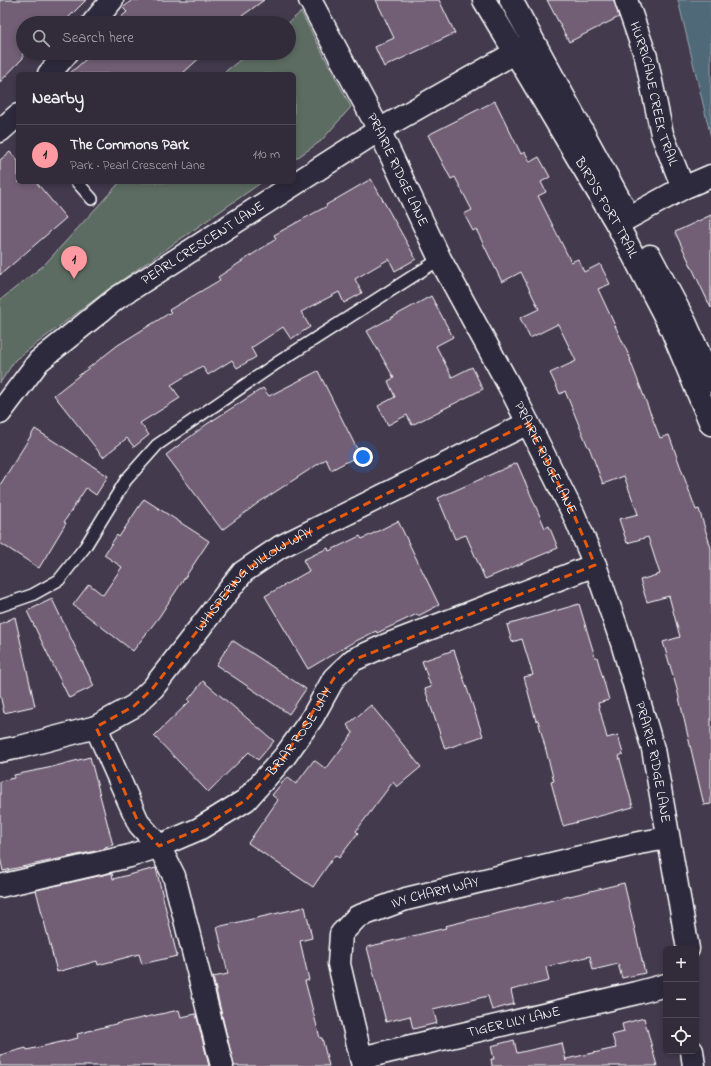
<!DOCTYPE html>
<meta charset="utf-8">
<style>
:root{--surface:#322c3a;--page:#3a3442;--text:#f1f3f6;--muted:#a8a7af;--line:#4d4854;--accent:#ff9aa2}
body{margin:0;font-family:"Indie Flower",sans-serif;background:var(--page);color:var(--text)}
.controls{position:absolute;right:12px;bottom:12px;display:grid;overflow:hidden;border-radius:6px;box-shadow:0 2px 6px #0003}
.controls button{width:36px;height:36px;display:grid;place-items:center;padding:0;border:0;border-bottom:1px solid var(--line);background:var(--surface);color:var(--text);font:20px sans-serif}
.you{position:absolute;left:363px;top:457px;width:14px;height:14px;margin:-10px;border:3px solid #fff;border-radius:50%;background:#1a73e8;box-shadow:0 0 0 6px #1a73e833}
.badge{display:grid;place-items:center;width:26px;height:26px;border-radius:50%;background:var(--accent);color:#111;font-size:13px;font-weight:700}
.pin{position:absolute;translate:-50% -33px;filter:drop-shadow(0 1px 2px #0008)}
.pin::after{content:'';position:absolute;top:21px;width:14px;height:12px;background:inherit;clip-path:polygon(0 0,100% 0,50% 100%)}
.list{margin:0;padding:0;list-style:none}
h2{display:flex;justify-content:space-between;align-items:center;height:52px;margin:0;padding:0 16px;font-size:17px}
h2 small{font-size:13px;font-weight:400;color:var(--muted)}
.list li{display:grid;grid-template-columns:26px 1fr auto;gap:12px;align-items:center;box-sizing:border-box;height:60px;padding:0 16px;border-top:1px solid var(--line)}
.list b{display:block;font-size:15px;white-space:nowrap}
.list p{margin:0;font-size:13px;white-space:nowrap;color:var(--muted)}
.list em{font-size:13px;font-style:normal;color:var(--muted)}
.icon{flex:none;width:22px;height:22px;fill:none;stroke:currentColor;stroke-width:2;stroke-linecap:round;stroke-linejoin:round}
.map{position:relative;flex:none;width:711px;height:1066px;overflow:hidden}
.search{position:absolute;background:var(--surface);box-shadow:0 2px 6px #0003;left:16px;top:16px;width:280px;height:44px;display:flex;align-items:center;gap:10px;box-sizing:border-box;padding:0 14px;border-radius:22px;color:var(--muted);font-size:15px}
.panel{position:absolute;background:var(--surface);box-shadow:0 2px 6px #0003;left:16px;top:72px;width:280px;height:112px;border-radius:6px}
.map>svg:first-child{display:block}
.park{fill:#5d6c62;stroke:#aeb6b0}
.water{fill:#506979;stroke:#96a5af}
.building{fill:#725e75;stroke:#fff}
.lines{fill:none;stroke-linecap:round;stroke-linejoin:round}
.lane-casing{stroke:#fff;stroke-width:14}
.street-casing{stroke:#fff;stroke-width:25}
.secondary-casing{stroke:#fff;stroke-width:25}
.lane{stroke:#2f2a3d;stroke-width:11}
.street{stroke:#2f2a3d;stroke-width:22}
.secondary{stroke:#2f2a3d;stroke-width:22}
.marked{fill:none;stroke:#e8590c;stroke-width:3;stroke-dasharray:8 5;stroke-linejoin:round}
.labels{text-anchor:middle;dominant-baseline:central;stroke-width:3.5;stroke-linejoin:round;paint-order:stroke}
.street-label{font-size:14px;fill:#fff;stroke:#2f2a3d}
</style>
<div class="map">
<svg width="711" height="1066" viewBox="0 0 711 1066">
<rect width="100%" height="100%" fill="#433a4e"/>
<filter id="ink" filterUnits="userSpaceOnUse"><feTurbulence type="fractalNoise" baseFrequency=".025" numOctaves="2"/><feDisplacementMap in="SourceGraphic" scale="8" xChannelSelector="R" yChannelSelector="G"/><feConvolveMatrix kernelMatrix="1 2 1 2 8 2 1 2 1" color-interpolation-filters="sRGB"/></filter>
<g filter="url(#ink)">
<g class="park">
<polygon points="301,12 351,107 321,141 294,160 294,74 222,74 249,53 289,53 289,23 288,23"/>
<polygon points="120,182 262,182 102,294 15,360 0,383 0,300 44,265"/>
</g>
<polygon class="water" points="678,0 711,0 711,137"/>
<g class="building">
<polygon points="0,0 86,0 63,23 23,23 23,58 0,82"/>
<polygon points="132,0 264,0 238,19 240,21 239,23 114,23 127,12 123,8"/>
<polygon points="376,0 439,0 455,33 384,67 375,47 394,38"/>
<polygon points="547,0 614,0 619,17 569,42"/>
<polygon points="93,53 205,53 182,74 69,74"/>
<polygon points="495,101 521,154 525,152 530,162 539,157 550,177 541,182 546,192 538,196 571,262 578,259 584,272 600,264 610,284 598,289 631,360 630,360 660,438 669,435 696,510 699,509 711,548 711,804 704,805 677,689 663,642 680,637 669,596 647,602 640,580 660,574 648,537 627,543 619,519 638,514 624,476 603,484 589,447 588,447 565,391 560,394 550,373 576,361 558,324 530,338 520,318 539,309 521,272 502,282 476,229 473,231 464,214 472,210 455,177 451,179 428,135"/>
<polygon points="10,152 18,161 18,182 36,182 66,218 0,275 0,160"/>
<polygon points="371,179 416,259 395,271 389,259 355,279 362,293 344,303 339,292 301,312 310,327 291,339 283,327 251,348 256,357 237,368 232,360 208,375 202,366 171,385 180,398 140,423 149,435 134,447 127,438 103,457 54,395 118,345 171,312 169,310 220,280 218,277 276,239 274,235 327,206 326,205"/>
<polygon points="711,215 711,308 675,232"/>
<polygon points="431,296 453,337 436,346 452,377 472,367 483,389 412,425 407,415 388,425 378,406 395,397 388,381 394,378 367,331"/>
<polygon points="318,371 360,455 331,470 326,459 258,503 222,530 166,455 207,424 263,388 269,396"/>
<polygon points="35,429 108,476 96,495 86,488 64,522 66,523 39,568 0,543 0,485"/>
<polygon points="517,463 545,528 549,526 558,548 485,579 466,535 455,539 438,498"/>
<polygon points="144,499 209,541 159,617 133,651 73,605 89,584 103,595 122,567 104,555 117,535 119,537"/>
<polygon points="398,521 439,605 418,616 417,614 377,633 376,631 350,644 308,669 265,596 309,571 303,560 328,548 329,551 360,536 362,539"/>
<polygon points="52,599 94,686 69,698 27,611"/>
<polygon points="579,604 595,657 597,657 609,700 598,703 607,738 618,735 623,754 619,756 633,807 563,826 551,782 554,781 538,720 536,721 524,677 533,675 522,639 512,642 507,625"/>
<polygon points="15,617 35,706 4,713 0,694 0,624"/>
<polygon points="232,640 306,689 289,714 216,665"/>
<polygon points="454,650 483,736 445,749 425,689 431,687 422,661"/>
<polygon points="203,681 274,741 258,760 249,752 208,792 154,736 190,701 188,700"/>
<polygon points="371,705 421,767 397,787 393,782 356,831 358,833 339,858 335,855 313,887 248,843 278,800 272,795 287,777 296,784 314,760 326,769 353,733 347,725"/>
<polygon points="90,757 113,845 105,847 105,849 3,871 0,857 0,781 14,778 14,775 48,768"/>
<polygon points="156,868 177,956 142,964 139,954 98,965 97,961 57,972 36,890 112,873 113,879"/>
<polygon points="624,883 645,973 622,978 618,964 593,970 590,956 546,967 549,981 511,990 514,1004 492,1010 488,996 433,1009 437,1023 413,1029 410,1016 386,1022 367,947 446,928 445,926"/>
<polygon points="305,907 312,938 300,941 309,980 305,981 320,1038 322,1038 329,1066 234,1066 213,977 228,974 217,927"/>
<polygon points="179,1010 181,1017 196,1014 209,1066 0,1066 0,1055 26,1048 27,1050 78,1038 77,1034 119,1023"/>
<polygon points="644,1018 657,1066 492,1066 491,1059 494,1059 491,1046 514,1040 517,1053 562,1043 566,1061 566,1059 616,1048 612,1035 624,1032 622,1024"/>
</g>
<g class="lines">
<g class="lane-casing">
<g id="lane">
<polyline points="77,182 92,199"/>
<polyline points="0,606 32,595 59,580 85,547 126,480 157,445 277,363 440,259"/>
</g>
</g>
<g class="street-casing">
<g id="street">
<path id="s1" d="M310 0 379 130 440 259 513 393 574 515 595 565 622 643 653 749 688 949"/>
<path id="s2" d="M626 0 646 57 662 134 683 188"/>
<polyline points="93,23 112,0"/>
<polyline points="49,74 67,53"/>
<polyline points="0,131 18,115"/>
<polyline points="617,224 683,188 711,176"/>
<path id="s3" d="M0 413 39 361 117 298 379 130 532 43"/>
<polyline points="96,727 139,824 159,846 174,876 222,1066"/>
<path id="s4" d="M0 751 20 747 96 727 134 706 153 688 243 572 280 547 528 423"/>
<path id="s5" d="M0 886 130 856 159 846 199 829 246 800 285 756 312 718 334 678 353 660 384 646 595 565"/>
<polyline points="692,1051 694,1066"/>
<path id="s6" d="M361 1058 636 993 666 985"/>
<path id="s7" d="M363 1066 339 964 341 934 357 917 406 899 639 843 668 838"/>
</g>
</g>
<g class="secondary-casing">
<g id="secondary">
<path id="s8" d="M484 0 617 224 671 328 711 424"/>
<polyline points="511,0 629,217"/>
<polyline points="650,256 685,322 711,381"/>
</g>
</g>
<use href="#lane" class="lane"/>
<use href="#street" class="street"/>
<use href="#secondary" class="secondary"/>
</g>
</g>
<path class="marked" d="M528 423 574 515 595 565 353 660 334 678 285 756 246 800 199 829 159 846 139 824 96 727 134 706 153 688 243 572 280 547Z"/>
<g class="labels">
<g class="street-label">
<text stroke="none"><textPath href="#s2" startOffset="98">HURRICANE CREEK TRAIL</textPath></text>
<text stroke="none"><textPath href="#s1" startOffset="191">PRAIRIE RIDGE LANE</textPath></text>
<text stroke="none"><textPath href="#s8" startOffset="241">BIRD'S FORT TRAIL</textPath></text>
<text stroke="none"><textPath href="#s3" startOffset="267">PEARL CRESCENT LANE</textPath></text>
<text stroke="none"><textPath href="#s1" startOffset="515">PRAIRIE RIDGE LANE</textPath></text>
<text stroke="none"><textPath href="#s4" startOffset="319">WHISPERING WILLOW WAY</textPath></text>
<text stroke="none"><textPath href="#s5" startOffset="350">BRIAR ROSE WAY</textPath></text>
<text stroke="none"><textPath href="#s1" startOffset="839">PRAIRIE RIDGE LANE</textPath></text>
<text stroke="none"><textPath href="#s7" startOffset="240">IVY CHARM WAY</textPath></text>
<text stroke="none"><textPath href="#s6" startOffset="157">TIGER LILY LANE</textPath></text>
</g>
</g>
</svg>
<div class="controls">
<button>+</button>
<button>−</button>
<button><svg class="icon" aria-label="locate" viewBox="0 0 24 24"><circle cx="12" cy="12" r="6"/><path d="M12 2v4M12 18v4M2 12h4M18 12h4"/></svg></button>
</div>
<div class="you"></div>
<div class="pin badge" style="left:74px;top:279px">1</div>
<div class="search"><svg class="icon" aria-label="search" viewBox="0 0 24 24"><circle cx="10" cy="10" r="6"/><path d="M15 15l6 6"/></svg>Search here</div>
<section class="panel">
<h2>Nearby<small></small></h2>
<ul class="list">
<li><span class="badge">1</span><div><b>The Commons Park</b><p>Park · Pearl Crescent Lane</p></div><em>110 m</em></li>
</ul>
</section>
</div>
